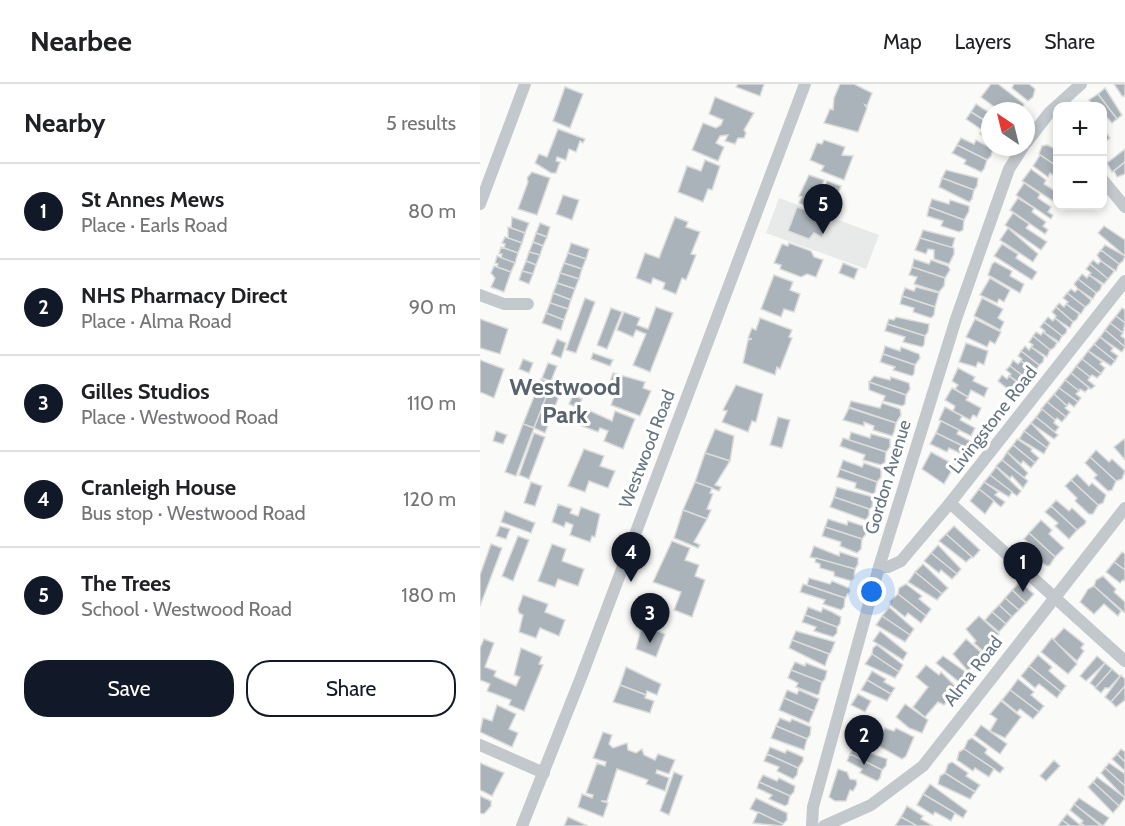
<!DOCTYPE html>
<meta charset="utf-8">
<style>
:root{--surface:#fff;--page:#f6f6f6;--text:#202124;--muted:#757577;--line:#e0e0e0;--accent:#111827}
body{margin:0;font-family:Cabin,sans-serif;background:var(--page);color:var(--text)}
.controls{position:absolute;right:18px;top:18px;display:grid;overflow:hidden;border-radius:12px;box-shadow:0 3px 9px #0003}
.controls button{width:54px;height:54px;display:grid;place-items:center;padding:0;border:0;border-bottom:2px solid var(--line);background:var(--surface);color:var(--text);font:30px sans-serif}
.compass{position:absolute;left:501px;top:18px;width:54px;height:54px;border-radius:50%;background:var(--surface);box-shadow:0 3px 9px #0003;rotate:325deg}
.you{position:absolute;left:392px;top:508px;width:21px;height:21px;margin:-15px;border:4px solid #fff;border-radius:50%;background:#1a73e8;box-shadow:0 0 0 9px #1a73e833}
.badge{display:grid;place-items:center;width:39px;height:39px;border-radius:50%;background:var(--accent);color:#fff;font-size:20px;font-weight:700}
.pin{position:absolute;translate:-50% -50px;filter:drop-shadow(0 2px 3px #0008)}
.pin::after{content:'';position:absolute;top:32px;width:21px;height:18px;background:inherit;clip-path:polygon(0 0,100% 0,50% 100%)}
.list{margin:0;padding:0;list-style:none}
h2{display:flex;justify-content:space-between;align-items:center;height:78px;margin:0;padding:0 24px;font-size:26px}
h2 small{font-size:20px;font-weight:400;color:var(--muted)}
.list li{display:grid;grid-template-columns:39px 1fr auto;gap:18px;align-items:center;box-sizing:border-box;height:96px;padding:0 24px;border-top:2px solid var(--line)}
.list b{display:block;font-size:22px;white-space:nowrap}
.list p{margin:0;font-size:20px;white-space:nowrap;color:var(--muted)}
.list em{font-size:20px;font-style:normal;color:var(--muted)}
.actions{display:flex;gap:12px;padding:18px 24px}
.actions a{flex:1;padding:14px 0;border:2px solid var(--accent);border-radius:24px;text-align:center;font-size:21px;color:var(--accent)}
.actions .main{background:var(--accent);color:#fff}
.map{position:relative;flex:none;width:645px;height:742px;overflow:hidden}
header{display:flex;align-items:center;gap:36px;box-sizing:border-box;height:84px;padding:0 30px;background:var(--surface);border-bottom:2px solid var(--line)}
header strong{font-size:28px}
nav{display:flex;gap:33px;margin-inline-start:auto;font-size:21px}
main{display:flex}
aside{flex:1;background:var(--surface)}
.map>svg:first-child{display:block}
.built{fill:#e8e9e9}
.building{fill:#aab3b9;stroke:#dcdcda;stroke-width:1.5}
.lines{fill:none;stroke-linecap:round;stroke-linejoin:round}
.street{stroke:#c3c8cc;stroke-width:12}
.labels{text-anchor:middle;dominant-baseline:central;stroke-width:6;stroke-linejoin:round;paint-order:stroke}
.street-label{font-size:18px;fill:#657683;stroke:#fff}
.district-label{font-size:24px;font-weight:bold;fill:#57646e;stroke:#fff}
</style>
<header>
<strong>Nearbee</strong>
<nav><a>Map</a><a>Layers</a><a>Share</a></nav>
</header>
<main>
<aside>
<h2>Nearby<small>5 results</small></h2>
<ul class="list">
<li><span class="badge">1</span><div><b>St Annes Mews</b><p>Place · Earls Road</p></div><em>80 m</em></li>
<li><span class="badge">2</span><div><b>NHS Pharmacy Direct</b><p>Place · Alma Road</p></div><em>90 m</em></li>
<li><span class="badge">3</span><div><b>Gilles Studios</b><p>Place · Westwood Road</p></div><em>110 m</em></li>
<li><span class="badge">4</span><div><b>Cranleigh House</b><p>Bus stop · Westwood Road</p></div><em>120 m</em></li>
<li><span class="badge">5</span><div><b>The Trees</b><p>School · Westwood Road</p></div><em>180 m</em></li>
</ul>
<div class="actions"><a class="main">Save</a><a>Share</a></div>
</aside>
<div class="map">
<svg width="645" height="742" viewBox="0 0 645 742">
<rect width="100%" height="100%" fill="#fafaf8"/>
<polygon class="built" points="299,114 399,151 386,185 286,149"/>
<g class="building">
<polygon points="258,0 284,0 280,12 256,3"/>
<polygon points="360,0 374,0 392,9 387,22 385,21 387,24 378,48 344,39 350,25 353,26 354,14"/>
<polygon points="511,0 518,0 544,20 542,27 520,27 501,13"/>
<polygon points="534,0 549,0 555,5 553,13 548,17 532,4"/>
<polygon points="634,0 645,0 645,12 642,12"/>
<polygon points="85,3 103,10 90,44 73,37"/>
<polygon points="625,4 642,31 637,35 618,10"/>
<polygon points="618,10 637,35 632,39 622,28 622,22 614,22 609,16"/>
<polygon points="235,13 274,29 264,46 266,49 264,54 258,54 255,60 245,57 248,51 240,52 236,59 244,63 238,77 212,66 223,39 236,44 241,41 243,36 229,30"/>
<polygon points="496,20 510,29 510,40 491,28"/>
<polygon points="491,28 510,40 510,56 500,50 502,46 486,35"/>
<polygon points="622,43 630,54 624,59 622,56"/>
<polygon points="78,45 105,55 103,59 100,57 96,68 89,65 86,76 77,73 76,77 80,78 76,89 71,89 55,79 59,70 67,73"/>
<polygon points="481,54 494,60 496,56 513,65 511,72 507,76 477,61"/>
<polygon points="344,56 365,63 362,71 373,72 364,96 341,87 344,82 330,76 337,59 342,60"/>
<polygon points="477,61 507,76 504,85 501,88 484,80 486,76 472,69"/>
<polygon points="567,61 578,66 578,83 559,70 562,62"/>
<polygon points="645,65 645,78 632,88 627,79"/>
<polygon points="560,71 578,83 578,94 570,89 568,93 553,82"/>
<polygon points="225,76 240,82 232,106 228,105 223,118 198,108 207,82 221,87"/>
<polygon points="645,78 645,90 637,93 634,87"/>
<polygon points="551,85 566,96 564,100 578,109 573,117 542,97"/>
<polygon points="466,86 498,94 497,102 494,106 462,94"/>
<polygon points="52,88 70,94 57,131 38,125 48,98 47,94"/>
<polygon points="329,91 344,96 342,102 345,103 347,97 361,102 350,131 336,125 338,119 336,118 333,125 319,119 322,113 319,112"/>
<polygon points="462,94 494,106 492,115 489,118 459,103"/>
<polygon points="544,99 560,110 558,114 571,123 568,128 573,131 571,135 536,111"/>
<polygon points="83,111 99,116 92,136 76,130"/>
<polygon points="538,114 554,124 552,128 566,138 563,142 568,146 565,150 530,126"/>
<polygon points="452,115 469,120 470,116 489,122 489,127 484,136 449,123"/>
<polygon points="317,123 350,134 342,153 334,149 329,155 308,147"/>
<polygon points="449,123 484,136 483,146 479,148 461,142 463,137 447,132"/>
<polygon points="533,129 549,140 546,144 567,158 561,166 525,141"/>
<polygon points="32,133 49,139 45,149 31,144"/>
<polygon points="195,133 208,138 206,143 220,148 211,170 216,171 206,196 202,194 196,210 183,205 185,199 173,194 171,200 156,194 165,169 179,174"/>
<polygon points="60,139 70,143 67,153 56,149"/>
<polygon points="624,142 645,156 645,172 618,149"/>
<polygon points="28,143 45,149 42,159 28,154"/>
<polygon points="528,144 558,170 553,178 520,156"/>
<polygon points="443,146 475,154 472,164 440,154"/>
<polygon points="56,149 67,153 63,162 53,158"/>
<polygon points="25,153 42,159 38,169 24,164 25,160 22,159"/>
<polygon points="440,154 474,164 474,170 469,180 454,175 454,166 448,165 446,170 435,166"/>
<polygon points="53,158 63,162 60,171 49,168"/>
<polygon points="91,159 109,165 106,175 88,169"/>
<polygon points="309,159 331,167 334,173 343,176 336,193 327,190 321,193 300,185 301,181 294,179 302,160 308,162"/>
<polygon points="522,160 538,170 536,174 557,188 552,196 514,172"/>
<polygon points="625,161 645,172 643,177 639,180 621,166"/>
<polygon points="21,163 38,169 35,179 21,174 22,170 19,170"/>
<polygon points="621,166 639,180 636,187 621,177 617,171"/>
<polygon points="49,168 60,171 56,181 46,177"/>
<polygon points="88,169 106,175 102,185 84,179"/>
<polygon points="17,172 35,179 31,188 17,183 18,180 15,179"/>
<polygon points="434,175 449,180 451,176 468,182 470,186 465,194 432,183"/>
<polygon points="613,176 618,180 621,177 634,187 633,189 628,195 610,180"/>
<polygon points="46,177 56,181 53,190 42,187"/>
<polygon points="515,178 532,187 530,192 544,200 540,209 508,191 512,180"/>
<polygon points="84,179 102,185 99,195 80,189"/>
<polygon points="363,179 378,185 374,195 359,189"/>
<polygon points="610,180 628,195 624,200 609,191 611,189 606,185"/>
<polygon points="14,182 31,188 24,208 11,203 15,194 11,189"/>
<polygon points="432,183 465,194 464,202 459,208 434,200 437,193 429,191"/>
<polygon points="42,187 53,190 49,200 39,196"/>
<polygon points="80,189 99,195 95,205 77,199"/>
<polygon points="602,190 607,194 609,191 622,201 620,206 616,209 598,195"/>
<polygon points="294,191 313,198 310,206 320,210 314,228 304,225 301,233 281,225"/>
<polygon points="510,194 530,206 524,218 519,215 517,219 500,211"/>
<polygon points="598,195 616,209 613,215 598,205 594,200"/>
<polygon points="77,199 95,205 91,216 73,209"/>
<polygon points="436,203 459,209 455,223 422,212 425,204 434,207"/>
<polygon points="591,205 595,208 598,205 611,216 610,219 605,223 587,209"/>
<polygon points="73,209 91,216 88,225 70,219"/>
<polygon points="587,209 605,223 601,230 586,220 588,218 583,214"/>
<polygon points="422,212 455,223 454,231 451,234 433,228 434,224 420,220"/>
<polygon points="105,214 115,218 96,269 86,266"/>
<polygon points="502,214 523,225 518,234 524,238 520,246 494,232"/>
<polygon points="70,219 88,225 84,236 66,229"/>
<polygon points="579,219 584,223 586,220 599,230 597,235 593,238 576,223"/>
<polygon points="176,223 193,229 170,288 153,281 166,250 156,246 153,253 137,246 144,228 160,234 157,241 168,245"/>
<polygon points="576,223 593,238 590,244 575,234 576,232 572,228"/>
<polygon points="131,224 142,228 127,265 117,261"/>
<polygon points="642,224 645,226 645,239 636,232"/>
<polygon points="66,229 84,236 81,246 62,239"/>
<polygon points="636,232 645,239 643,249 630,239"/>
<polygon points="416,233 449,240 448,248 445,252 407,240 409,235 414,236"/>
<polygon points="568,233 573,237 575,234 587,245 586,249 582,252 564,238"/>
<polygon points="280,234 312,246 309,253 312,254 300,285 297,283 295,291 263,279 268,256 272,255 268,254 272,244 276,246"/>
<polygon points="0,235 28,245 20,270 0,264"/>
<polygon points="495,235 521,248 515,260 510,257 507,263 486,253"/>
<polygon points="564,238 582,252 579,258 563,248 565,247 560,243"/>
<polygon points="630,239 643,249 641,252 645,255 645,263 625,246"/>
<polygon points="407,240 445,252 444,261 442,263 423,258 425,253 405,247"/>
<polygon points="625,246 645,263 642,268 620,253"/>
<polygon points="556,248 561,251 563,248 577,259 574,264 570,266 553,252"/>
<polygon points="553,252 570,266 567,273 551,263 553,261 549,258"/>
<polygon points="620,253 633,264 631,267 638,272 635,277 614,260"/>
<polygon points="77,255 86,259 81,274 71,270"/>
<polygon points="486,259 508,267 504,281 498,278 496,283 479,278"/>
<polygon points="614,260 635,277 631,282 608,267"/>
<polygon points="405,262 420,267 421,263 439,270 440,274 435,281 403,270"/>
<polygon points="545,262 549,266 551,263 564,273 563,278 559,281 541,267"/>
<polygon points="541,267 559,281 556,287 541,277 542,275 538,272"/>
<polygon points="608,267 622,278 620,280 625,284 621,290 602,275"/>
<polygon points="113,269 133,276 130,282 111,275"/>
<polygon points="403,270 435,281 434,290 432,292 413,286 415,283 400,278"/>
<polygon points="43,275 53,279 49,289 39,285"/>
<polygon points="602,275 621,290 617,294 612,291 610,293 596,282"/>
<polygon points="0,276 24,285 14,314 0,308"/>
<polygon points="533,276 538,280 541,277 554,288 551,293 547,295 530,282"/>
<polygon points="68,279 77,282 71,297 62,294"/>
<polygon points="530,282 547,295 544,302 529,292 531,290 526,286"/>
<polygon points="596,282 610,293 608,296 615,302 611,305 591,289"/>
<polygon points="478,284 495,293 493,297 508,304 504,313 491,306 488,313 475,305 478,301 472,297"/>
<polygon points="133,289 165,298 163,304 171,307 160,332 131,321 134,313 126,309"/>
<polygon points="591,289 609,304 605,308 600,305 599,307 585,296"/>
<polygon points="522,291 527,295 529,292 542,302 540,308 535,311 518,297"/>
<polygon points="394,292 410,296 411,293 429,299 430,305 426,311 389,298"/>
<polygon points="61,295 72,299 54,344 43,340"/>
<polygon points="585,296 599,307 596,310 601,314 598,318 579,304"/>
<polygon points="389,298 426,311 425,320 422,322 403,317 405,312 389,306"/>
<polygon points="256,301 283,310 276,338 272,337 268,348 242,338 247,327 243,326"/>
<polygon points="70,303 81,307 65,349 54,344"/>
<polygon points="472,304 488,313 486,316 501,324 497,333 493,331 490,336 473,327 475,322 465,316"/>
<polygon points="579,304 598,318 594,323 589,319 587,322 574,310"/>
<polygon points="574,310 587,322 585,324 590,328 586,333 567,318"/>
<polygon points="93,311 102,315 98,324 89,320"/>
<polygon points="371,317 400,324 402,319 420,325 421,331 416,339 369,323"/>
<polygon points="567,318 586,333 582,338 577,334 575,336 561,325"/>
<polygon points="465,323 482,332 480,336 495,344 491,352 459,336"/>
<polygon points="369,324 416,339 414,348 412,352 393,346 394,342 384,338 384,342 363,336"/>
<polygon points="562,325 575,336 574,339 579,343 575,348 556,333"/>
<polygon points="108,326 132,337 135,327 155,335 143,365 124,357 128,347 120,344 118,348 102,342"/>
<polygon points="298,333 310,336 302,364 290,361"/>
<polygon points="556,333 578,351 574,355 551,339"/>
<polygon points="461,337 479,346 477,350 490,357 487,364 456,349"/>
<polygon points="551,339 570,359 567,364 544,347"/>
<polygon points="43,340 54,344 36,392 25,388"/>
<polygon points="235,345 254,352 250,377 225,369"/>
<polygon points="16,347 27,351 23,360 13,357"/>
<polygon points="544,347 567,364 564,370 539,355"/>
<polygon points="371,348 390,354 391,350 410,355 410,363 406,368 369,356"/>
<polygon points="54,349 65,353 49,395 39,391"/>
<polygon points="456,349 487,364 484,371 469,364 467,368 450,360"/>
<polygon points="363,354 406,368 405,378 401,381 383,376 385,371 360,362"/>
<polygon points="537,355 552,365 551,367 559,374 555,379 533,361"/>
<polygon points="644,355 645,357 645,376 634,363"/>
<polygon points="533,361 555,379 551,384 543,377 541,380 527,368"/>
<polygon points="104,365 124,372 120,382 135,387 128,404 109,397 105,408 88,402"/>
<polygon points="616,366 629,378 632,375 645,387 642,395 636,397 610,373"/>
<polygon points="451,368 475,381 464,400 442,385"/>
<polygon points="527,368 548,389 544,394 522,376"/>
<polygon points="225,369 250,377 235,401 241,403 239,407 215,398"/>
<polygon points="610,373 636,397 632,406 628,407 614,394 617,391 605,379"/>
<polygon points="363,376 382,383 384,379 401,385 401,393 397,398 360,385"/>
<polygon points="522,376 548,397 543,404 532,392 530,394 516,382"/>
<polygon points="516,383 541,407 537,412 510,391"/>
<polygon points="360,385 397,398 395,408 393,410 375,404 376,399 357,393"/>
<polygon points="597,390 609,402 612,399 626,411 623,419 618,421 591,396"/>
<polygon points="510,391 532,408 529,413 504,398"/>
<polygon points="591,396 618,421 613,430 609,430 595,417 597,414 585,402"/>
<polygon points="51,398 62,402 55,422 44,419"/>
<polygon points="215,398 232,404 230,409 233,410 227,425 231,426 227,435 203,426"/>
<polygon points="504,398 518,408 515,411 525,418 521,423 499,405"/>
<polygon points="357,403 393,413 392,423 389,425 354,413"/>
<polygon points="499,405 514,417 505,430 490,417"/>
<polygon points="354,413 389,425 389,431 386,436 350,423"/>
<polygon points="576,416 589,427 592,424 606,437 605,440 597,446 571,422"/>
<polygon points="78,420 92,425 90,429 98,432 101,423 120,430 115,453 112,452 110,458 90,451 93,441 86,438 84,443 72,438"/>
<polygon points="571,422 597,446 589,455 575,442 578,439 565,428"/>
<polygon points="203,426 227,435 214,458 220,461 218,464 194,454"/>
<polygon points="25,427 55,439 51,449 21,438"/>
<polygon points="348,435 367,441 368,437 386,443 386,450 382,455 345,443"/>
<polygon points="561,436 572,446 569,450 584,464 575,473 549,449"/>
<polygon points="20,442 30,445 26,455 16,452"/>
<polygon points="474,442 500,466 493,474 466,450"/>
<polygon points="345,443 382,455 381,465 377,469 360,462 361,458 342,452"/>
<polygon points="549,449 575,473 570,481 567,482 553,473 552,470 556,466 544,455"/>
<polygon points="466,450 492,473 486,478 459,457"/>
<polygon points="38,452 49,456 33,497 22,492"/>
<polygon points="192,457 210,464 205,476 219,481 215,492 225,496 212,533 194,526 201,508 173,498"/>
<polygon points="11,460 22,464 0,522 0,491"/>
<polygon points="72,460 86,465 82,477 104,485 98,502 78,495 75,503 58,497"/>
<polygon points="458,461 481,485 477,490 451,469"/>
<polygon points="334,462 359,472 360,468 378,474 378,480 375,485 330,473"/>
<polygon points="642,468 645,470 645,486 634,478"/>
<polygon points="451,469 477,490 472,495 461,486 459,489 444,477"/>
<polygon points="336,474 375,485 374,494 371,497 354,492 354,488 340,484 340,480 335,478"/>
<polygon points="634,478 645,486 645,497 643,496 640,499 626,488"/>
<polygon points="443,480 468,504 462,510 435,488"/>
<polygon points="435,488 462,510 457,516 428,498"/>
<polygon points="623,492 636,505 634,508 645,518 645,529 614,502 616,496"/>
<polygon points="329,494 350,500 352,497 369,504 370,507 365,514 327,501"/>
<polygon points="540,498 554,510 546,519 532,506"/>
<polygon points="323,500 365,514 364,523 361,526 343,520 345,516 320,508"/>
<polygon points="426,500 442,512 439,515 451,525 446,532 418,510 419,504"/>
<polygon points="614,502 641,527 638,532 624,520 614,530 600,518 608,505"/>
<polygon points="532,506 546,519 539,526 525,514"/>
<polygon points="418,510 446,532 441,539 428,529 425,533 410,521 410,517"/>
<polygon points="43,511 68,520 65,528 85,536 79,552 60,544 56,554 39,548 43,531 39,529 38,525"/>
<polygon points="525,514 539,526 532,533 519,521"/>
<polygon points="519,521 532,533 526,540 512,528"/>
<polygon points="328,523 341,528 343,524 352,528 361,533 360,540 357,543 325,531"/>
<polygon points="409,523 434,545 430,551 402,532"/>
<polygon points="512,528 526,540 519,548 505,536"/>
<polygon points="325,531 357,543 357,549 353,553 334,547 336,543 322,538"/>
<polygon points="402,532 430,551 425,558 396,541"/>
<polygon points="499,532 519,550 503,567 494,559 496,557 486,545"/>
<polygon points="162,541 185,550 176,573 156,565"/>
<polygon points="584,544 604,560 601,564 604,567 597,577 573,556"/>
<polygon points="316,547 355,558 351,568 349,570 312,556"/>
<polygon points="400,547 427,569 423,576 393,557"/>
<polygon points="572,554 597,580 588,590 561,568"/>
<polygon points="4,555 14,559 5,583 16,587 14,592 18,594 36,602 40,593 34,591 41,564 62,573 59,580 63,581 44,627 29,621 31,616 7,607 10,600 0,596 0,564"/>
<polygon points="486,555 503,570 488,587 473,570"/>
<polygon points="312,556 349,570 345,582 309,564"/>
<polygon points="397,561 423,581 419,588 392,570 393,564"/>
<polygon points="392,570 419,588 415,594 385,580"/>
<polygon points="558,571 572,583 569,587 586,602 581,608 549,582"/>
<polygon points="463,572 487,589 482,597 479,598 456,579"/>
<polygon points="617,572 625,579 606,597 600,592"/>
<polygon points="315,578 325,582 326,579 347,587 345,595 342,598 311,586"/>
<polygon points="625,579 632,585 616,604 610,599"/>
<polygon points="446,581 459,591 461,588 478,605 467,613 469,615 464,621 458,618 445,633 433,623 448,603 436,593"/>
<polygon points="549,582 581,608 577,614 559,600 555,604 541,592"/>
<polygon points="146,583 181,600 177,611 167,607 166,611 140,601"/>
<polygon points="632,585 640,592 629,604 625,604 621,609 615,604"/>
<polygon points="311,586 342,598 339,610 337,611 316,603 318,599 308,594"/>
<polygon points="392,587 406,595 404,598 415,604 411,610 387,596"/>
<polygon points="641,591 645,595 645,602 631,618 625,613"/>
<polygon points="538,595 554,608 551,611 564,622 559,628 530,606"/>
<polygon points="387,596 411,610 407,617 381,606"/>
<polygon points="140,601 166,611 165,614 174,617 170,629 133,618"/>
<polygon points="645,602 645,616 636,623 631,618"/>
<polygon points="307,606 317,610 319,606 339,615 334,627 304,614"/>
<polygon points="530,606 559,628 553,635 540,625 537,628 522,616"/>
<polygon points="378,610 391,617 385,628 371,621"/>
<polygon points="304,614 334,627 329,639 299,626"/>
<polygon points="521,617 541,633 525,654 510,647 517,635 510,630"/>
<polygon points="425,620 448,636 442,649 429,644 416,633"/>
<polygon points="17,621 36,630 29,645 38,649 32,663 0,648 3,634 12,637"/>
<polygon points="300,634 310,638 312,635 331,643 330,651 327,655 296,642"/>
<polygon points="501,641 527,660 520,670 494,651"/>
<polygon points="296,642 327,655 324,666 291,654"/>
<polygon points="405,644 414,647 416,644 434,653 426,672 422,675 395,660"/>
<polygon points="123,648 132,651 129,660 133,664 147,659 148,666 156,669 162,665 164,671 175,676 178,670 195,676 189,690 177,686 176,689 189,694 185,707 166,700 168,696 137,685 127,717 121,717 128,719 123,733 98,723 102,710 112,714 113,711 106,709 117,679 125,682 126,678 113,674"/>
<polygon points="492,654 507,665 505,669 524,684 520,689 484,665 488,656"/>
<polygon points="290,663 305,669 307,666 323,673 323,677 318,684 287,670"/>
<polygon points="374,663 407,675 406,682 402,686 370,670"/>
<polygon points="484,665 514,685 509,693 495,684 493,687 477,676 479,668"/>
<polygon points="641,665 645,668 645,678 637,670"/>
<polygon points="287,670 318,684 317,691 313,695 297,687 299,683 284,677"/>
<polygon points="370,670 402,686 400,694 397,697 380,689 382,685 367,677"/>
<polygon points="637,670 645,678 645,690 645,687 632,675"/>
<polygon points="574,676 580,682 566,697 560,692"/>
<polygon points="472,678 488,689 486,692 500,701 495,708 465,689 468,680"/>
<polygon points="0,679 24,689 12,712 0,706"/>
<polygon points="629,679 645,690 645,702 625,684"/>
<polygon points="625,684 645,702 645,714 621,689"/>
<polygon points="358,685 367,688 370,695 376,696 377,700 373,707 370,706 366,717 355,717 349,713"/>
<polygon points="194,688 203,692 189,731 180,727"/>
<polygon points="465,689 495,708 490,715 458,700 460,692"/>
<polygon points="283,691 297,697 299,694 315,702 314,708 310,712 279,698"/>
<polygon points="617,693 645,714 639,722 613,698"/>
<polygon points="279,698 310,712 308,720 305,722 289,715 292,711 277,704"/>
<polygon points="613,698 639,722 633,729 608,703"/>
<polygon points="450,700 487,727 483,734 443,710"/>
<polygon points="443,710 475,729 471,737 455,728 453,731 437,721"/>
<polygon points="0,712 11,717 11,722 4,730 0,729"/>
<polygon points="276,714 307,729 307,736 303,740 270,725"/>
<polygon points="599,714 629,734 623,742 594,720"/>
<polygon points="594,720 621,742 605,742 601,739 603,737 590,726"/>
<polygon points="427,722 443,732 441,735 453,742 437,742 421,733"/>
<polygon points="278,728 303,740 302,742 273,739"/>
<polygon points="587,730 599,740 605,742 590,742 582,736"/>
<polygon points="88,733 108,742 84,742"/>
<polygon points="421,733 437,742 415,742"/>
<polygon points="582,736 590,742 578,742"/>
</g>
<g class="lines">
<g class="street">
<polyline points="546,59 569,29 601,0"/>
<polyline points="622,95 645,123"/>
<polyline points="0,120 45,0"/>
<polyline points="0,211 24,220 48,220"/>
<polyline points="470,419 645,577"/>
<polyline points="399,483 408,483 421,477 470,419 645,197"/>
<polyline points="0,661 64,689"/>
<polyline points="42,742 102,591 325,0"/>
<polyline points="332,742 333,723 399,483 476,235 529,85 543,63"/>
<polyline points="344,742 391,721 443,682 645,424"/>
</g>
</g>
<g class="labels">
<g class="street-label">
<text transform="translate(513 336) rotate(-52)">Livingstone Road</text>
<text transform="translate(167 365) rotate(-69)">Westwood Road</text>
<text transform="translate(408 393) rotate(-73)">Gordon Avenue</text>
<text transform="translate(493 587) rotate(-52)">Alma Road</text>
</g>
<g class="district-label">
<text x="85" y="302">Westwood<tspan x="85" dy="28">Park</tspan></text>
</g>
</g>
</svg>
<div class="controls">
<button>+</button>
<button>−</button>
</div>
<svg class="compass" viewBox="-18 -18 36 36"><path d="M0-13l5 13h-10z" fill="#e53935"/><path d="M0 13l5-13h-10z" fill="#757577"/></svg>
<div class="you"></div>
<div class="pin badge" style="left:543px;top:508px">1</div>
<div class="pin badge" style="left:384px;top:681px">2</div>
<div class="pin badge" style="left:170px;top:559px">3</div>
<div class="pin badge" style="left:151px;top:498px">4</div>
<div class="pin badge" style="left:343px;top:150px">5</div>
</div>
</main>
